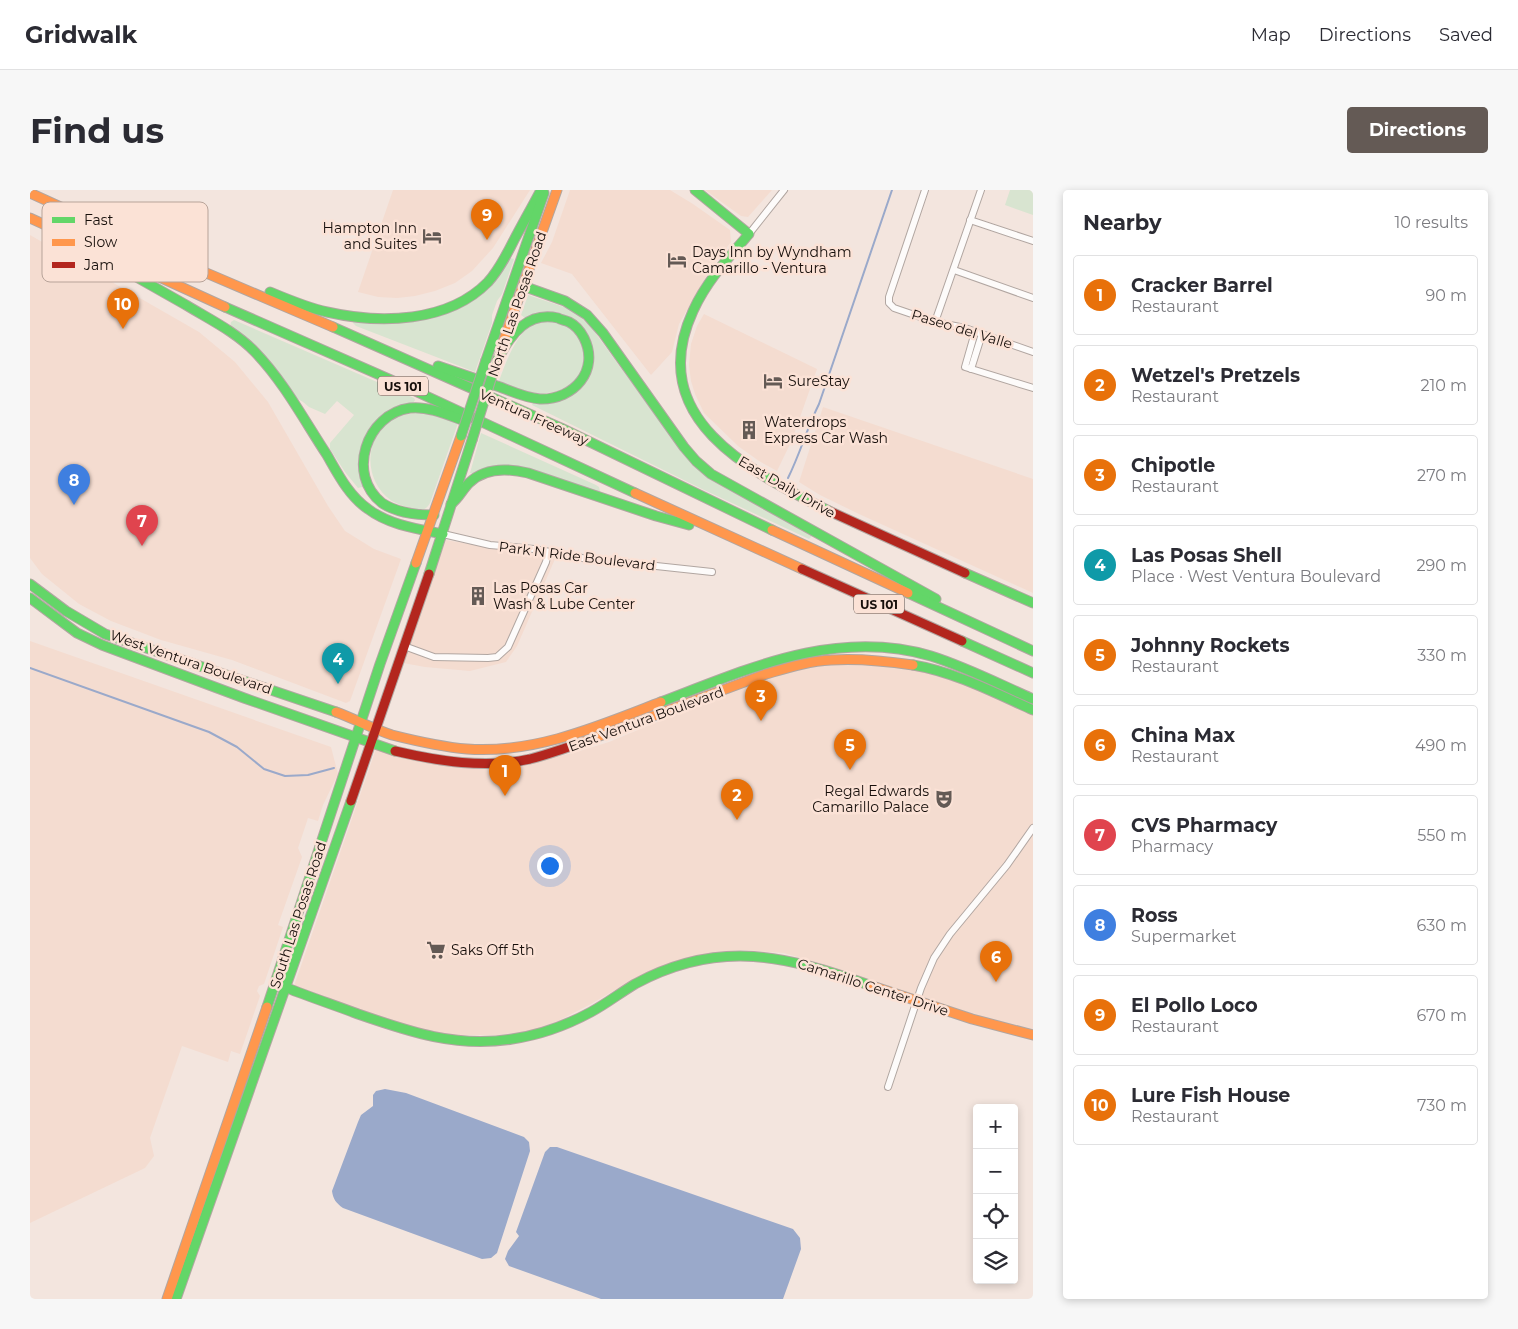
<!DOCTYPE html>
<meta charset="utf-8">
<style>
:root{--surface:#fff;--page:#f7f7f7;--text:#2b2b33;--muted:#7c7c81;--line:#e1e1e2;--accent:#645a55}
body{margin:0;font-family:Montserrat,sans-serif;background:var(--page);color:var(--text)}
.controls{position:absolute;right:15px;bottom:15px;display:grid;overflow:hidden;border-radius:5px;box-shadow:0 2px 8px #0003}
.controls button{width:45px;height:45px;display:grid;place-items:center;padding:0;border:0;border-bottom:1px solid var(--line);background:var(--surface);color:var(--text);font:25px sans-serif}
.you{position:absolute;left:519px;top:675px;width:18px;height:18px;margin:-12px;border:4px solid #fff;border-radius:50%;background:#1a73e8;box-shadow:0 0 0 8px #1a73e833}
.badge{display:grid;place-items:center;width:32px;height:32px;border-radius:50%;background:var(--accent);color:#fff;font-size:16px;font-weight:700}
.pin{position:absolute;translate:-50% -41px;filter:drop-shadow(0 1px 2px #0008)}
.pin::after{content:'';position:absolute;top:26px;width:18px;height:15px;background:inherit;clip-path:polygon(0 0,100% 0,50% 100%)}
.list{margin:0;padding:0;list-style:none}
h2{display:flex;justify-content:space-between;align-items:center;height:65px;margin:0;padding:0 20px;font-size:21px}
h2 small{font-size:16px;font-weight:400;color:var(--muted)}
.list li{display:grid;grid-template-columns:32px 1fr auto;gap:15px;align-items:center;box-sizing:border-box;height:80px;margin:0 10px 10px;padding:0 10px;border:1px solid var(--line);border-radius:5px}
.list b{display:block;font-size:19px;white-space:nowrap}
.list p{margin:0;font-size:16px;white-space:nowrap;color:var(--muted)}
.list em{font-size:16px;font-style:normal;color:var(--muted)}
.icon{flex:none;width:28px;height:28px;fill:none;stroke:currentColor;stroke-width:2;stroke-linecap:round;stroke-linejoin:round}
.map{position:relative;flex:none;width:1003px;height:1109px;overflow:hidden;border-radius:5px}
header{display:flex;align-items:center;gap:30px;box-sizing:border-box;height:70px;padding:0 25px;background:var(--surface);border-bottom:1px solid var(--line)}
header strong{font-size:24px}
nav{display:flex;gap:28px;margin-inline-start:auto;font-size:18px}
.intro{display:flex;align-items:center;justify-content:space-between;box-sizing:border-box;height:120px;padding:0 30px}
h1{margin:0;font-size:35px}
.button{padding:12px 22px;border-radius:5px;background:var(--accent);color:#fff;font-size:18px;font-weight:700}
main{display:flex;gap:30px;padding:0 30px}
aside{flex:1;background:var(--surface);border-radius:5px;box-shadow:0 2px 8px #0003}
.map>svg:first-child{display:block}
.built{fill:#f4dcd0}
.green{fill:#d8e4d0}
.water{fill:#9aa9ca}
.lines{fill:none;stroke-linecap:round;stroke-linejoin:round}
.stream{stroke:#9aa9ca;stroke-width:2}
.street-casing{stroke:#b1a6a1;stroke-width:8}
.fast-casing{stroke:#b1a6a1;stroke-width:11}
.slow-casing{stroke:#b1a6a1;stroke-width:11}
.jam-casing{stroke:#b1a6a1;stroke-width:11}
.street{stroke:#fdfbfa;stroke-width:6}
.fast{stroke:#63d668;stroke-width:9}
.slow{stroke:#ff974d;stroke-width:9}
.jam{stroke:#b3261e;stroke-width:9}
.fast-bridge-casing{stroke:#b1a6a1;stroke-width:11;stroke-linecap:butt}
.fast-bridge{stroke:#63d668;stroke-width:9}
.labels{text-anchor:middle;dominant-baseline:central;stroke-width:5;stroke-linejoin:round;paint-order:stroke}
.shield{fill:#fbe2d6;stroke:#5b4e48;stroke-width:1}
.shield-label{font-size:12px;font-weight:bold;fill:#170f0b}
.poi-label{font-size:14px;fill:#170f0b;stroke:#fbe2d6;text-anchor:start}
.street-label{font-size:14px;fill:#170f0b;stroke:#fbe2d6}
.key{fill:#fbe2d6;stroke:#b7a399;stroke-width:1}
.key-label{font-size:14px;fill:#170f0b}
</style>
<header>
<strong>Gridwalk</strong>
<nav><a>Map</a><a>Directions</a><a>Saved</a></nav>
</header>
<div class="intro"><h1>Find us</h1><a class="button">Directions</a></div>
<main>
<div class="map">
<svg width="1003" height="1109" viewBox="0 0 1003 1109">
<rect width="100%" height="100%" fill="#f3e5de"/>
<g class="built">
<polygon points="363,0 500,0 463,58 442,81 425,93 405,101 385,106 367,108 348,107 328,102"/>
<polygon points="540,0 640,0 663,14 700,40 701,52 681,78 649,134 642,162 621,185 542,84 511,73 522,52"/>
<polygon points="675,0 742,0 718,27 711,26"/>
<polygon points="0,45 169,142 205,172 238,212 298,316 315,341 344,359 371,369 320,511 316,513 202,470 131,450 81,431 49,414 12,384 0,368"/>
<polygon points="674,124 787,179 762,250 747,281 729,271 708,256 674,223 665,204 661,191 659,175 661,154 667,136"/>
<polygon points="793,217 1003,289 1003,403 829,324 790,305 769,292"/>
<polygon points="416,350 525,369 487,456 476,472 440,481 395,477 373,473"/>
<polygon points="0,451 301,557 308,584 293,615 288,631 278,628 268,658 272,667 248,735 253,737 234,794 229,796 227,801 230,806 210,864 201,861 198,872 152,856 120,948 124,966 115,978 0,1033"/>
<polygon points="819,472 854,474 883,479 933,494 1003,524 1003,839 962,830 794,775 754,763 713,760 687,762 637,774 604,789 561,814 528,831 500,841 468,845 421,845 378,837 264,796 346,559 379,569 437,576 494,574 543,563 579,552 714,496 752,483 784,477"/>
</g>
<g class="green">
<polygon points="980,0 1003,0 1003,25 975,15"/>
<polygon points="480,68 484,69 472,104 467,111 462,125 462,133 445,182 326,136 323,133 324,131 415,124"/>
<path d="M498 105 537 118 547 124 561 137 652 262 783 345 779 349 672 299 502 215 504 211 519 212 562 179 546 131C524 118 519 121 495 128L491 125Z"/>
<polygon points="204,130 384,208 385,210 382,215 338,241 336,296 328,298 315,282 300,259 300,253 324,225 307,211 295,224 279,217 273,212 268,209 200,137 201,132"/>
<path d="M515 131 532 133 547 144 555 161 553 178 546 191 529 201 511 204 491 200 469 191C475 174 485 147 500 136 504 133 510 132 515 131Z"/>
<path d="M390 222 428 233 400 313C395 322 389 321 380 318 374 316 367 314 362 311 334 292 333 250 360 231 369 225 379 224 390 222Z"/>
<polygon points="451,243 566,295 569,297 570,301 569,302 498,279 445,284 440,283"/>
</g>
<g class="water">
<path d="M355 899 376 903 494 947 499 952 500 961 467 1063 461 1068 452 1069 313 1018C306 1013 303 1009 302 1001L328 932 331 925 343 916V905L346 901Z"/>
<polygon points="520,957 527,957 763,1039 770,1048 771,1059 753,1109 571,1109 479,1076 475,1069 478,1061 489,1046 486,1042 515,962"/>
</g>
<g class="lines">
<g class="stream">
<path d="M758 288C770 264 777 238 789 214L862 0"/>
<polyline points="0,478 179,542 207,557 234,579 255,586 278,585 304,578"/>
</g>
<g class="street-casing">
<g id="street">
<polyline points="895,0 859,107 859,113 864,118 905,132 935,138 1003,162"/>
<polyline points="940,30 1003,51"/>
<polyline points="719,44 754,0"/>
<polyline points="924,80 1003,108"/>
<polyline points="905,132 951,0"/>
<polyline points="945,142 935,177 1003,198"/>
<polyline points="941,179 952,144"/>
<polyline points="413,344 460,355 504,359 552,368 682,382"/>
<polyline points="374,456 404,467 458,468 467,467 478,457 516,372 518,362"/>
<polyline points="858,897 891,798 904,768 920,744 977,675 1003,638"/>
</g>
</g>
<g class="fast-casing">
<g id="fast">
<path d="M665 0 719 44C698 68 676 92 663 121 614 228 719 281 799 321"/>
<path d="M73 68C101 84 128 99 156 115 179 129 206 142 225 162 254 192 274 230 297 265 308 284 319 306 338 319 359 335 387 339 413 344"/>
<polyline points="493,96 535,111 557,125 573,143 654,257 666,271 681,284 906,409"/>
<path d="M240 102C259 110 278 118 297 122 350 134 418 133 458 92 469 80 477 64 484 50 493 33 502 17 511 0"/>
<polyline points="195,117 368,193 605,303"/>
<polyline points="303,137 531,238 742,340"/>
<polyline points="456,170 514,3"/>
<path d="M408 176C429 183 449 190 470 197 483 202 496 208 510 209 544 210 570 180 554 148 551 142 545 135 539 132 535 130 531 130 528 128 515 125 502 128 492 136 481 145 474 158 467 170"/>
<path d="M421 314C429 308 432 300 439 293 455 277 477 278 498 283L626 326 659 335"/>
<path d="M404 325C387 325 367 323 352 313 316 285 336 224 380 218 397 216 416 224 432 230"/>
<polyline points="935,383 1003,413"/>
<polyline points="399,384 442,250"/>
<polyline points="0,394 36,421 75,444 306,522"/>
<polyline points="878,403 1003,461"/>
<polyline points="0,408 47,443 72,455 214,508 365,561"/>
<polyline points="932,451 1003,483"/>
<path d="M883 475C925 482 965 503 1003 520"/>
<path d="M631 512C718 479 806 438 901 466 936 477 969 494 1003 509"/>
<path d="M257 798C280 807 304 815 328 824 380 842 427 858 482 849 510 845 537 835 561 822 576 814 590 803 605 794 690 748 757 766 842 796"/>
<polyline points="237,817 350,474 386,373"/>
<polyline points="146,1109 321,611"/>
</g>
</g>
<g class="slow-casing">
<g id="slow">
<polyline points="0,3 160,76 303,137"/>
<polyline points="0,28 195,117"/>
<polyline points="471,158 527,0"/>
<polyline points="605,303 772,379"/>
<polyline points="742,340 878,403"/>
<polyline points="386,373 431,246"/>
<path d="M306 522C325 529 343 539 362 545 386 551 412 557 437 559 505 564 569 536 631 512"/>
<path d="M548 554 736 484C757 478 779 471 801 470 829 468 856 471 883 475"/>
<polyline points="842,796 942,829 1003,845"/>
<polyline points="137,1109 237,817"/>
</g>
</g>
<g class="jam-casing">
<g id="jam">
<polyline points="799,321 935,383"/>
<polyline points="772,379 932,451"/>
<path d="M365 561C408 571 455 579 500 569 516 565 532 559 548 554"/>
<polyline points="321,611 399,384"/>
</g>
</g>
<use href="#street" class="street"/>
<use href="#fast" class="fast"/>
<use href="#slow" class="slow"/>
<use href="#jam" class="jam"/>
<g class="fast-bridge-casing">
<g id="fast-bridge">
<polyline points="431,246 456,170"/>
<polyline points="442,250 465,176"/>
</g>
</g>
<use href="#fast-bridge" class="fast-bridge"/>
</g>
<defs>
<g id="hotel-bare" transform="scale(1.5)"><path d="M-6-4.5h1.5V1H6V5H4.5V3h-9V5H-6ZM-4 0a1.8 1.8 0 1 1 3.6 0ZM.5 0V-2.5h3Q6-2.5 6 0Z" fill="#645a55" stroke="#fbe2d6" stroke-width="2.5" paint-order="stroke"/></g>
<g id="building-bare" transform="scale(1.5)"><path d="M-4-6H4V6H1V3H-1V6H-4ZM-2.5-4.3h1.7v1.8h-1.7ZM.8-4.3h1.7v1.8H.8ZM-2.5-1h1.7V.8h-1.7ZM.8-1h1.7V.8H.8Z" fill="#645a55" stroke="#fbe2d6" stroke-width="2.5" paint-order="stroke"/></g>
<g id="theatre-bare" transform="scale(1.5)"><path d="M-5-5.5Q0-4 5-5.5V0Q5 5 0 6Q-5 5-5 0ZM-3.3-2.5H-1v1.5H-3.3ZM1-2.5H3.3v1.5H1ZM-2.8 1Q0 5.5 2.8 1Z" fill="#645a55" stroke="#fbe2d6" stroke-width="2.5" paint-order="stroke"/></g>
<g id="supermarket-bare" transform="scale(1.5)"><path d="M-6-5.5h2.5l.6 2H6L4.5 2H-2.5L-4.4-4H-6ZM-1.5 3.2a1.3 1.3 0 1 0 .1 0ZM3 3.2a1.3 1.3 0 1 0 .1 0Z" fill="#645a55" stroke="#fbe2d6" stroke-width="2.5" paint-order="stroke"/></g>
</defs>
<g fill-rule="evenodd">
<use href="#hotel-bare" x="402" y="46"/>
<use href="#hotel-bare" x="647" y="70"/>
<use href="#hotel-bare" x="743" y="191"/>
<use href="#building-bare" x="719" y="240"/>
<use href="#building-bare" x="448" y="406"/>
<use href="#theatre-bare" x="914" y="609"/>
<use href="#supermarket-bare" x="406" y="760"/>
</g>
<g class="labels">
<g class="shield">
<rect x="348" y="186.5" width="50" height="19" rx="4"/>
<rect x="824" y="404.5" width="50" height="19" rx="4"/>
</g>
<g class="shield-label">
<text x="373" y="196">US 101</text>
<text x="849" y="414">US 101</text>
</g>
<g class="poi-label">
<text x="387" y="38" text-anchor="end">Hampton Inn<tspan x="387" dy="16">and Suites</tspan></text>
<text x="662" y="62">Days Inn by Wyndham<tspan x="662" dy="16">Camarillo - Ventura</tspan></text>
<text x="758" y="191">SureStay</text>
<text x="734" y="232">Waterdrops<tspan x="734" dy="16">Express Car Wash</tspan></text>
<text x="463" y="398">Las Posas Car<tspan x="463" dy="16">Wash &amp; Lube Center</tspan></text>
<text x="899" y="601" text-anchor="end">Regal Edwards<tspan x="899" dy="16">Camarillo Palace</tspan></text>
<text x="421" y="760">Saks Off 5th</text>
</g>
<g class="street-label">
<text transform="translate(487 114) rotate(-71)">North Las Posas Road</text>
<text transform="translate(932 139) rotate(17)">Paseo del Valle</text>
<text transform="translate(504 227) rotate(24)">Ventura Freeway</text>
<text transform="translate(757 297) rotate(30)">East Daily Drive</text>
<text transform="translate(547 366) rotate(7)">Park N Ride Boulevard</text>
<text transform="translate(161 472) rotate(19)">West Ventura Boulevard</text>
<text transform="translate(616 529) rotate(-20)">East Ventura Boulevard</text>
<text transform="translate(268 725) rotate(-72)">South Las Posas Road</text>
<text transform="translate(843 797) rotate(18)">Camarillo Center Drive</text>
</g>
</g>
<rect x="12" y="12" width="166" height="80" rx="8" class="key"/>
<rect x="22" y="27" width="23" height="6" fill="#63d668"/>
<rect x="22" y="49" width="23" height="7" fill="#ff974d"/>
<rect x="22" y="72" width="23" height="6" fill="#b3261e"/>
<g class="key-label">
<text x="54" y="35">Fast</text>
<text x="54" y="57">Slow</text>
<text x="54" y="80">Jam</text>
</g>
</svg>
<div class="controls">
<button>+</button>
<button>−</button>
<button><svg class="icon" aria-label="locate" viewBox="0 0 24 24"><circle cx="12" cy="12" r="6"/><path d="M12 2v4M12 18v4M2 12h4M18 12h4"/></svg></button>
<button><svg class="icon" aria-label="layers" viewBox="0 0 24 24"><path d="M12 4l9 5-9 5-9-5zM3 14l9 5 9-5"/></svg></button>
</div>
<div class="you"></div>
<div class="pin badge" style="left:475px;top:606px;background:#e8710a">1</div>
<div class="pin badge" style="left:707px;top:630px;background:#e8710a">2</div>
<div class="pin badge" style="left:731px;top:531px;background:#e8710a">3</div>
<div class="pin badge" style="left:308px;top:494px;background:#0f9aa8">4</div>
<div class="pin badge" style="left:820px;top:580px;background:#e8710a">5</div>
<div class="pin badge" style="left:966px;top:792px;background:#e8710a">6</div>
<div class="pin badge" style="left:112px;top:356px;background:#e0444e">7</div>
<div class="pin badge" style="left:44px;top:315px;background:#3f7fe0">8</div>
<div class="pin badge" style="left:457px;top:50px;background:#e8710a">9</div>
<div class="pin badge" style="left:93px;top:139px;background:#e8710a">10</div>
</div>
<aside>
<h2>Nearby<small>10 results</small></h2>
<ul class="list">
<li><span class="badge" style="background:#e8710a">1</span><div><b>Cracker Barrel</b><p>Restaurant</p></div><em>90 m</em></li>
<li><span class="badge" style="background:#e8710a">2</span><div><b>Wetzel's Pretzels</b><p>Restaurant</p></div><em>210 m</em></li>
<li><span class="badge" style="background:#e8710a">3</span><div><b>Chipotle</b><p>Restaurant</p></div><em>270 m</em></li>
<li><span class="badge" style="background:#0f9aa8">4</span><div><b>Las Posas Shell</b><p>Place · West Ventura Boulevard</p></div><em>290 m</em></li>
<li><span class="badge" style="background:#e8710a">5</span><div><b>Johnny Rockets</b><p>Restaurant</p></div><em>330 m</em></li>
<li><span class="badge" style="background:#e8710a">6</span><div><b>China Max</b><p>Restaurant</p></div><em>490 m</em></li>
<li><span class="badge" style="background:#e0444e">7</span><div><b>CVS Pharmacy</b><p>Pharmacy</p></div><em>550 m</em></li>
<li><span class="badge" style="background:#3f7fe0">8</span><div><b>Ross</b><p>Supermarket</p></div><em>630 m</em></li>
<li><span class="badge" style="background:#e8710a">9</span><div><b>El Pollo Loco</b><p>Restaurant</p></div><em>670 m</em></li>
<li><span class="badge" style="background:#e8710a">10</span><div><b>Lure Fish House</b><p>Restaurant</p></div><em>730 m</em></li>
</ul>
</aside>
</main>
